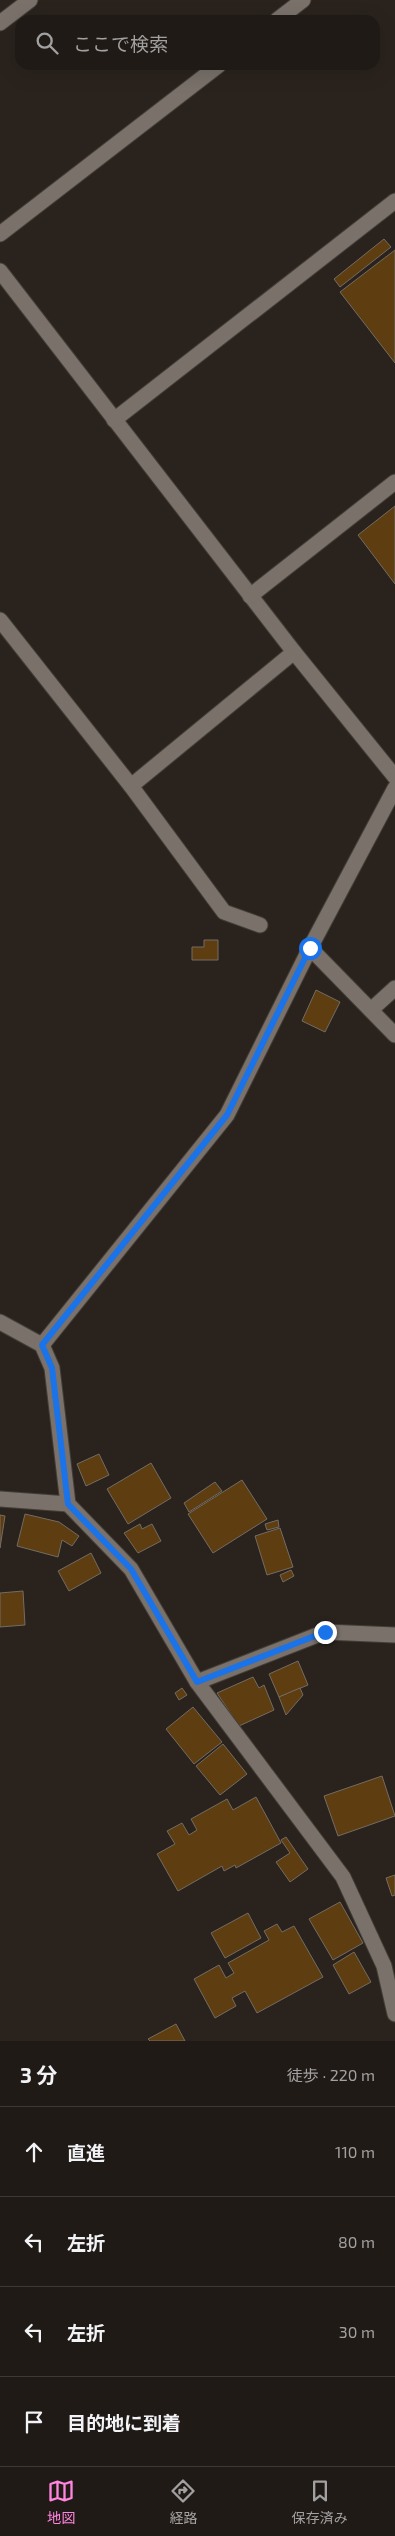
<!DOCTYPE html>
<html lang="ja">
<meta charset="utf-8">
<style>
:root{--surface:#201a16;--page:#28231f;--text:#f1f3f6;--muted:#a2a1a1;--line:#3d3835;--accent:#ff85df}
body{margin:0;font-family:"Exo 2","Noto Sans JP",sans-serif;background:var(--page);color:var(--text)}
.stop{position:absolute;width:15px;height:15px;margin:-11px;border:4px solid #1a73e8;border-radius:50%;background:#fff}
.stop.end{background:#1a73e8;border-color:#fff;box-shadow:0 1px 5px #0008}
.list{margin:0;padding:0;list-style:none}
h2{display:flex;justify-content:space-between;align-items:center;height:65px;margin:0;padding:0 20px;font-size:21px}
h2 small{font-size:16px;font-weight:400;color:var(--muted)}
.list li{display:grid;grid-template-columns:32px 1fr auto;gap:15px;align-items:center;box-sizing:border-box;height:90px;padding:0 20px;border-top:1px solid var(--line)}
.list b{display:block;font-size:19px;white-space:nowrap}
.list em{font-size:16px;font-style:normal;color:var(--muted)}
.icon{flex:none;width:28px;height:28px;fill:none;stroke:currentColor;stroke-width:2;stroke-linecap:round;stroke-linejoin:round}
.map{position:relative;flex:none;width:395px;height:2041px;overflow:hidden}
.search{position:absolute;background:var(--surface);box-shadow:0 5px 20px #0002;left:15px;right:15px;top:15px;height:55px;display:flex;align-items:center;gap:12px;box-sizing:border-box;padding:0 18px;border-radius:15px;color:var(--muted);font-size:19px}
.sheet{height:425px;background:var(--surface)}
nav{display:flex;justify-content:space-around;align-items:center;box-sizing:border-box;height:70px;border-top:1px solid var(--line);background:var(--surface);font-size:14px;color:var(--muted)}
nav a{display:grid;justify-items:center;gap:2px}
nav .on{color:var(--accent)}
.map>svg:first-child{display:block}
.building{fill:#5e3d11;stroke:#736c64}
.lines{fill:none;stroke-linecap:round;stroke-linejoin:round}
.minor-casing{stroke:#433e38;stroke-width:17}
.minor{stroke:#79716a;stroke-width:15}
.route{stroke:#1a73e8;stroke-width:6}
</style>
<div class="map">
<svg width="395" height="2041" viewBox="0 0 395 2041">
<rect width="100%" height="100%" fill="#2a231d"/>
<g class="building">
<polygon points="384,239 391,247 340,287 334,279"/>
<polygon points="395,250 395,363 340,292"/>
<polygon points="395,506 395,584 358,535"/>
<polygon points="204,940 218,940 218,960 192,960 192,947 204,947"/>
<polygon points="316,990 340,1002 325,1032 302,1021"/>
<polygon points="99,1454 109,1475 86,1486 77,1464"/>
<polygon points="151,1463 171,1498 128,1524 107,1489"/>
<polygon points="242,1480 267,1519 213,1553 188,1514"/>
<polygon points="215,1482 222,1491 189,1512 184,1503"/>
<polygon points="25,1514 59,1522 79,1536 72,1546 62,1540 58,1557 17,1546"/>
<polygon points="0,1515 5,1516 0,1548"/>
<polygon points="278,1520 279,1527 267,1530 265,1524"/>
<polygon points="140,1524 142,1529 152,1524 161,1541 138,1553 124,1533"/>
<polygon points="280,1528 293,1567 267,1575 255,1536"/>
<polygon points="91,1553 101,1573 69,1591 58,1571"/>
<polygon points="291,1570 294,1576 283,1582 280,1575"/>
<polygon points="23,1591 25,1625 0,1627 0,1593"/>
<polygon points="298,1661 308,1685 279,1697 269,1674"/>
<polygon points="253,1677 259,1688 264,1685 274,1710 239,1726 217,1693"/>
<polygon points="182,1688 187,1695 179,1700 175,1693"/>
<polygon points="300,1688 303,1695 286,1715 279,1697"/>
<polygon points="193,1707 222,1742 194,1764 166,1729"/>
<polygon points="223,1744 247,1774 220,1795 196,1766"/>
<polygon points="382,1776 395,1816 338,1836 324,1796"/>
<polygon points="256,1797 281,1843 236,1868 235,1865 224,1871 222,1866 178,1891 157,1854 175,1844 167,1831 182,1823 189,1835 197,1830 191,1819 227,1799 233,1810"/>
<polygon points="286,1837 308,1869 290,1882 276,1862 290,1853 281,1840"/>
<polygon points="395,1875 395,1895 392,1896 386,1878"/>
<polygon points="340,1902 363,1943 333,1960 309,1919"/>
<polygon points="248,1913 261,1938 225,1958 211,1933"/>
<polygon points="277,1924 282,1932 294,1926 323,1977 257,2013 245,1991 232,1998 236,2006 215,2018 194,1979 219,1965 226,1978 234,1973 228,1963 269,1940 264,1931"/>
<polygon points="354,1952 371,1982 349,1994 333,1965"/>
<polygon points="176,2024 185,2041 150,2041 148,2039"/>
</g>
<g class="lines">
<g class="minor-casing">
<g id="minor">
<polyline points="277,20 303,0"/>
<polyline points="0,23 30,0"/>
<polyline points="0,234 219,65"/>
<polyline points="0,271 294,652 395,777"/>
<polyline points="114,420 395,201"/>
<polyline points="250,596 395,482"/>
<polyline points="0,620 131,786 224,912 260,925"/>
<polyline points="131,786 294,652"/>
<polyline points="310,948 395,1035"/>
<polyline points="372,1009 395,988"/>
<polyline points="0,1322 42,1345 52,1368 68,1504 131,1569 197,1682 343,1877 384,1966 395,2014"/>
<polyline points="42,1345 227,1115 310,948 395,788"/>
<polyline points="0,1499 68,1504"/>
<polyline points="197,1682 325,1632 395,1635"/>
</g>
</g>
<use href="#minor" class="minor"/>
</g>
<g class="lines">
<polyline class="route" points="310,948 227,1115 42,1345 52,1368 68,1504 131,1569 197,1682 325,1632"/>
</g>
</svg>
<div class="stop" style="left:310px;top:948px"></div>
<div class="stop end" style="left:325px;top:1632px"></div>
<div class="search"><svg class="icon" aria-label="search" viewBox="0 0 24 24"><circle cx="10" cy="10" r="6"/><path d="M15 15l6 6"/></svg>ここで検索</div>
</div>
<section class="sheet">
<h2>3 分<small>徒歩 · 220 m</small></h2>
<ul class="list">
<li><svg class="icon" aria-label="ahead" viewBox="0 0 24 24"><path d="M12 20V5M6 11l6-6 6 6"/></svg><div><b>直進</b></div><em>110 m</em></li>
<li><svg class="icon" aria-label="left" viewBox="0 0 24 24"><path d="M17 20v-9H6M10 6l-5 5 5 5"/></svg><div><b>左折</b></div><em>80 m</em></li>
<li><svg class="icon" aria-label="left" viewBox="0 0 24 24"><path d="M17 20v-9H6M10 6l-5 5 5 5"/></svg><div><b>左折</b></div><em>30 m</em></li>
<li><svg class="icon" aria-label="arrive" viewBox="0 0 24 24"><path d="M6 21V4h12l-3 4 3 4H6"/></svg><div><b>目的地に到着</b></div></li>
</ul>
</section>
<nav>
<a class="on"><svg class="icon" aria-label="map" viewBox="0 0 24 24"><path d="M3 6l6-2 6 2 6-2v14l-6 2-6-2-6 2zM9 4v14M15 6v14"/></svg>地図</a>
<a><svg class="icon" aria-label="directions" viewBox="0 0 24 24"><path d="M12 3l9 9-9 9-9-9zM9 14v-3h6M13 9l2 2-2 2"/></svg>経路</a>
<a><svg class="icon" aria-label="saved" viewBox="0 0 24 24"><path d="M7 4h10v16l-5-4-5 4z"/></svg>保存済み</a>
</nav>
